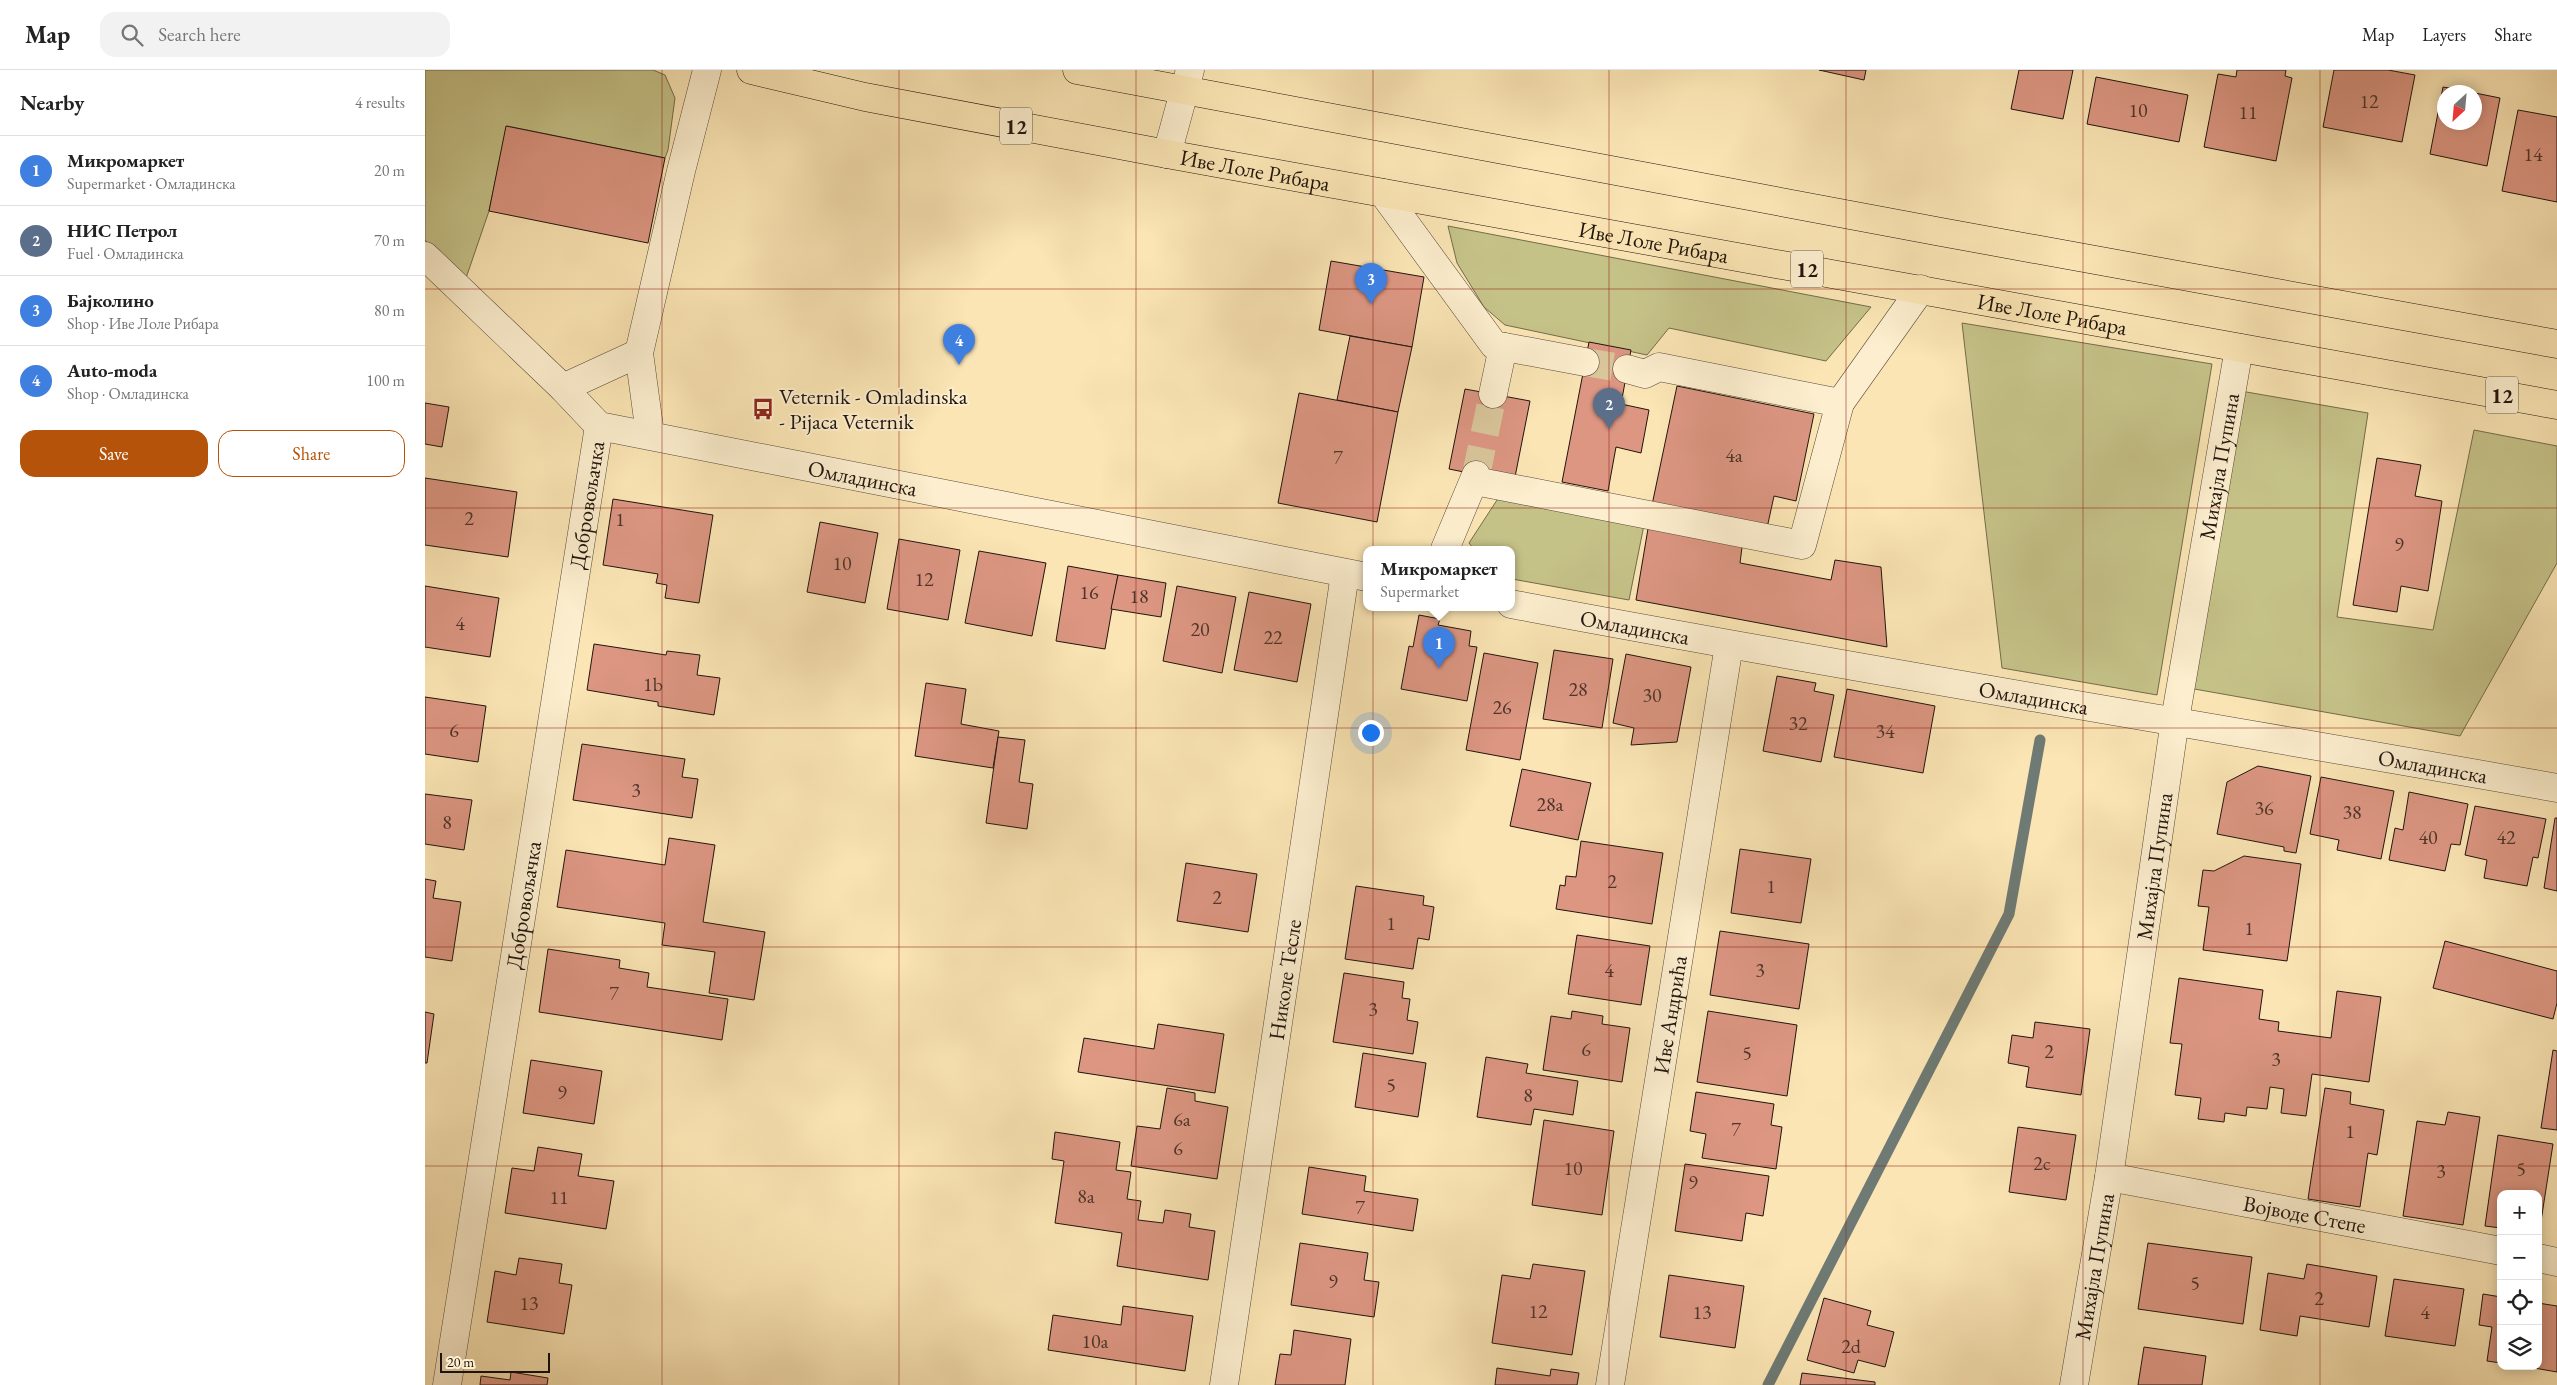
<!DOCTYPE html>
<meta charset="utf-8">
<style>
:root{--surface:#fff;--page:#f2f2f2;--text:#222;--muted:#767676;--line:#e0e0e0;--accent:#b45309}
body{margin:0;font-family:"EB Garamond",serif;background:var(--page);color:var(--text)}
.controls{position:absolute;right:15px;bottom:15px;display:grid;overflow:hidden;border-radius:10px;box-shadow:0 2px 12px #0003}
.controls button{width:45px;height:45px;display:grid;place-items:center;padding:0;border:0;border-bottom:1px solid var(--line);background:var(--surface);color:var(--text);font:25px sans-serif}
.compass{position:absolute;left:2012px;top:15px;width:45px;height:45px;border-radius:50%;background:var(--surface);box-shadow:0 2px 12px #0003;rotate:206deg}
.scale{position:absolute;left:15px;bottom:12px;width:110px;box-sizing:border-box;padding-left:5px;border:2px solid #1f150e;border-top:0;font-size:14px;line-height:18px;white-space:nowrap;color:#1f150e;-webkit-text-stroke:4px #fceece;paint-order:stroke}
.you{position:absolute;left:945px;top:662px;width:18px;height:18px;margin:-12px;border:4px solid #fff;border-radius:50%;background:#1a73e8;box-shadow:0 0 0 8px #1a73e833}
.badge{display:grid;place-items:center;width:32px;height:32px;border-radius:50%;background:var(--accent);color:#fff;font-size:16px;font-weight:700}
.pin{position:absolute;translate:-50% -41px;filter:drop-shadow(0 1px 2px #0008)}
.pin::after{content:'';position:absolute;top:26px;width:18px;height:15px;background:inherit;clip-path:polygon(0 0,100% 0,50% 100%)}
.popup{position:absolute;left:938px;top:476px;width:152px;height:65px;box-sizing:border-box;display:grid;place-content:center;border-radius:10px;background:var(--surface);filter:drop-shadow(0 1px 4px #0005);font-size:16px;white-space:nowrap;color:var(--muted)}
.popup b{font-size:19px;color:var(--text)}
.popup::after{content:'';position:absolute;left:50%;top:100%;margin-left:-10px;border:10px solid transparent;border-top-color:var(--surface)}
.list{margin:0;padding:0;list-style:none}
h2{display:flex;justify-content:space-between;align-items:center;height:65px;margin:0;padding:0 20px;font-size:21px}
h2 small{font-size:16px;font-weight:400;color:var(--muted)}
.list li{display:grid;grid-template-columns:32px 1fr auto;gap:15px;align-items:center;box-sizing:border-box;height:70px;padding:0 20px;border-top:1px solid var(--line)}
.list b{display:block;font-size:19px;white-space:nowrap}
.list p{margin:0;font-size:16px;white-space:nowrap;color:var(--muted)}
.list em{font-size:16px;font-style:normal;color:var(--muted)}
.actions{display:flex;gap:10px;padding:15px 20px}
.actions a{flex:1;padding:11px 0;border:1px solid var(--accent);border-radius:15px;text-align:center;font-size:18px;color:var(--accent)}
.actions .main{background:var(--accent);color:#fff}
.icon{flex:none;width:28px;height:28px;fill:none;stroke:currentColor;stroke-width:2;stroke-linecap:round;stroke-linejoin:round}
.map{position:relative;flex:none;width:2132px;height:1315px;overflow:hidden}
header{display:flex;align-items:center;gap:30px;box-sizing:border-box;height:70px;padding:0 25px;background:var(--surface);border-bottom:1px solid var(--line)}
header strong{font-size:24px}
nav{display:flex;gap:28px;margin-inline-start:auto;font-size:18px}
.search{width:350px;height:45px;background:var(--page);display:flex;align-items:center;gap:12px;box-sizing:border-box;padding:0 18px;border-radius:15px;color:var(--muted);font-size:19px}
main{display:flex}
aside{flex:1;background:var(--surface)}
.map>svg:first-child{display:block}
.green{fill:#c5c288;stroke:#726c4b}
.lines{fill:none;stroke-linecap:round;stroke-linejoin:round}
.stream{stroke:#6e7a73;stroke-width:11}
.building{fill:#dc9682;stroke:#1f150e}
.minor-tunnel{stroke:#dac69b;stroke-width:28;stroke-dasharray:28 14;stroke-linecap:butt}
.minor-casing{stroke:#564938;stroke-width:29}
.major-casing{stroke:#1f150e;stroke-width:29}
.minor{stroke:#fceece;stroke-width:28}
.major{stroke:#fbe5b4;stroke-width:28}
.grid{fill:none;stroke:#8f2418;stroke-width:1;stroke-opacity:0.55}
.labels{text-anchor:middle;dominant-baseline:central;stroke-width:4;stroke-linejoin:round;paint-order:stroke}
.number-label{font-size:20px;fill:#4e352b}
.shield{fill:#fceece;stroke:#615648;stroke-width:1}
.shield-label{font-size:21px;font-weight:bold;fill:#1f150e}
.street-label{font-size:22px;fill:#1f150e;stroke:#fceece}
.poi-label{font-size:22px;fill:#1f150e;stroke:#fceece;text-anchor:start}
</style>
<header>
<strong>Map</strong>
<div class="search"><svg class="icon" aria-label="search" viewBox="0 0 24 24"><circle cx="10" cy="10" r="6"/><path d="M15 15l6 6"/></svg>Search here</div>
<nav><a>Map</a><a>Layers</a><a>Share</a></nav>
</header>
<main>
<aside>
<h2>Nearby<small>4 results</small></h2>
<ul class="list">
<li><span class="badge" style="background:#3f7fe0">1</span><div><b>Микромаркет</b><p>Supermarket · Омладинска</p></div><em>20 m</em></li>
<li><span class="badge" style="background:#5c6f8a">2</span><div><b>НИС Петрол</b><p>Fuel · Омладинска</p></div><em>70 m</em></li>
<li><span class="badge" style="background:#3f7fe0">3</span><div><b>Бајколино</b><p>Shop · Иве Лоле Рибара</p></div><em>80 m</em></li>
<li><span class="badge" style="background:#3f7fe0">4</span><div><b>Auto-moda</b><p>Shop · Омладинска</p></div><em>100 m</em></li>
</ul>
<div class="actions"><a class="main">Save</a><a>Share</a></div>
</aside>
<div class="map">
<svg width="2132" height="1315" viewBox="0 0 2132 1315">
<rect width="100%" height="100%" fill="#fbe5b4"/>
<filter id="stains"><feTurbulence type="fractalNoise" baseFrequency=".004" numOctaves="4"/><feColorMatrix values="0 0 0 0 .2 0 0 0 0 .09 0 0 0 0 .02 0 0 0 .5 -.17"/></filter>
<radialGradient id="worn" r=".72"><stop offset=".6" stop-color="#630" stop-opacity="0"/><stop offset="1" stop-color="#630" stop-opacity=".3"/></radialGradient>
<g class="green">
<polygon points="0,0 228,0 240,5 250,28 243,80 240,88 82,56 64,141 40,211 0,170"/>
<polygon points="1023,156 1446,237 1401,291 1244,258 1222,285 1080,255 1059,237 1032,193"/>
<polygon points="1537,253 1787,294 1732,625 1577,598"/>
<polygon points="1804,319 1943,343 1912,547 2008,560 2049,360 2132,376 2132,493 2035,666 1758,617"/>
<polygon points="1074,427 1219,455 1204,530 1087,509 1086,479 1049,479 1044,473"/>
</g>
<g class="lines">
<polyline class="stream" points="1343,1315 1584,844 1615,670"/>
</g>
<g class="building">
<polygon points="1394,0 1441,0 1439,10"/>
<polygon points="1594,0 1648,0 1638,49 1586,39"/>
<polygon points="1812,0 1861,0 1860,6 1867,8 1851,91 1779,77 1793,4 1811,7"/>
<polygon points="1909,0 1963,0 1990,5 1977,72 1898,57"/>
<polygon points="1671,7 1763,25 1754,72 1662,54"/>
<polygon points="2018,17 2048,22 2020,22 2020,52 2050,52 2050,23 2075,28 2062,96 2005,84"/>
<polygon points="2093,40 2132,47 2132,132 2077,121"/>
<polygon points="81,56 240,88 223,173 64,141"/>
<polygon points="906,191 999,207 987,277 894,260"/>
<polygon points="925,266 987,277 973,342 912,330"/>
<polygon points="1164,272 1206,280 1196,334 1224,340 1216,383 1191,377 1183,421 1137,412"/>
<polygon points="1252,316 1389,344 1371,431 1349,426 1342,458 1227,435"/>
<polygon points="1040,319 1105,331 1089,412 1024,399"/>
<polygon points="874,323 973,342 952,452 853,433"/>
<polygon points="0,333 24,337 17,377 0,374"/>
<polygon points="1952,388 1996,395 1990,426 2017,431 2003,521 1976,516 1972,542 1928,535"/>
<polygon points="0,408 92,422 83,487 0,475"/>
<polygon points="188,429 288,445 274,533 240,528 242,515 231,513 233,504 178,495"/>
<polygon points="1227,435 1320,454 1315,493 1406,510 1410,490 1456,497 1462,577 1211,530"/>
<polygon points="395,452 453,463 440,533 382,522"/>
<polygon points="474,469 535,480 523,550 462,539"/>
<polygon points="554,481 621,493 607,566 540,553"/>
<polygon points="643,496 693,505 680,579 631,571"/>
<polygon points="693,505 741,513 736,547 686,539"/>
<polygon points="0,516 74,528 65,587 0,577"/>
<polygon points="752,516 811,527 797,603 738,591"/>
<polygon points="824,522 886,534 872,612 809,600"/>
<polygon points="994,545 1015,549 1013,555 1046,561 1044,576 1052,577 1042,631 976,619 984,576 988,577"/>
<polygon points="169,574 241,585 242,581 275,585 272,605 295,608 289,645 233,636 233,632 162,620"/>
<polygon points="1129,580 1188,589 1177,658 1118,649"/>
<polygon points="1059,583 1113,593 1095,690 1041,680"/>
<polygon points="1201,584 1266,597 1252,672 1206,675 1209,658 1188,653"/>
<polygon points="1352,606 1391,613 1389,621 1409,625 1396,692 1338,681"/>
<polygon points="501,613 541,619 536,654 574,661 568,698 490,686"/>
<polygon points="1422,619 1510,636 1498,703 1409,687"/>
<polygon points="0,627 61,636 53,692 0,684"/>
<polygon points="573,667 600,670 594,712 608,714 602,759 561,753"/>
<polygon points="157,674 260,689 257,707 273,709 267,748 148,730"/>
<polygon points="1833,696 1886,706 1871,783 1859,781 1859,777 1792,764 1802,712"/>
<polygon points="1097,699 1166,713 1153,770 1085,756"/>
<polygon points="1896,707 1969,721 1956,789 1912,780 1914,770 1885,764"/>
<polygon points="1984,722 2043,734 2035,775 2026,774 2020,801 1964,790 1970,758 1978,760"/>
<polygon points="0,724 47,730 39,780 0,774"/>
<polygon points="2050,736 2121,749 2113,788 2108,787 2102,816 2059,808 2062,790 2040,785"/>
<polygon points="2130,748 2132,748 2132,821 2119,818"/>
<polygon points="244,768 290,775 278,852 340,862 329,930 284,923 290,882 237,875 240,853 132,837 141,780 240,795"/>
<polygon points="1156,771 1238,783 1227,854 1131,839 1135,815 1140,816 1141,806 1151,807"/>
<polygon points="1315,779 1386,789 1376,853 1306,843"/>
<polygon points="1819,786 1876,794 1862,891 1778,880 1784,837 1773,836 1778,800 1789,801"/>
<polygon points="761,793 832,804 823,862 752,851"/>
<polygon points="0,809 11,811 8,828 36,832 27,891 0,887"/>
<polygon points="931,816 999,826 998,835 1009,837 1004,870 993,868 988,899 920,889"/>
<polygon points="1295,861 1384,874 1374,939 1285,925"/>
<polygon points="1152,865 1225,876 1216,935 1143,924"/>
<polygon points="2020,871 2132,901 2132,933 2128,949 2008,918"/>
<polygon points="123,879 195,890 194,898 224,903 222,917 303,929 297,970 114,942"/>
<polygon points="919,903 979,912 977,928 985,929 982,950 993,952 988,984 908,972"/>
<polygon points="1754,908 1838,920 1834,949 1854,952 1853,961 1906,968 1912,921 1956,927 1944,1012 1887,1004 1881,1046 1856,1043 1859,1019 1845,1017 1842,1039 1822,1037 1821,1046 1800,1043 1799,1052 1773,1049 1776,1028 1750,1025 1757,974 1745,973"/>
<polygon points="1147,941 1178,946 1177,954 1205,958 1197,1012 1118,1000 1126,946 1146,949"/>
<polygon points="1283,941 1372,955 1362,1026 1272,1012"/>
<polygon points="0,942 9,944 2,993 0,993"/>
<polygon points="1610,952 1665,959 1656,1025 1601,1017 1604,997 1583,993 1587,965 1608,968"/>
<polygon points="733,954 799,964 790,1023 653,1002 659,968 729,979"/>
<polygon points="2128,980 2132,981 2132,1060 2116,1058"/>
<polygon points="938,983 1001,993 993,1047 930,1037"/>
<polygon points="1061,987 1103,994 1101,1003 1153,1011 1148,1045 1109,1039 1106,1055 1052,1047"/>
<polygon points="106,990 177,1001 169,1054 98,1043"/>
<polygon points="742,1018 770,1023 770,1031 803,1037 792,1109 706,1096 712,1056 735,1059"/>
<polygon points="1900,1018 1926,1022 1925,1034 1959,1040 1952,1085 1943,1083 1935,1137 1883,1129"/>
<polygon points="1271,1022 1349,1034 1346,1055 1357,1057 1351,1099 1277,1088 1281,1064 1265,1061"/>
<polygon points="2023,1042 2055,1047 2038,1155 1978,1146 1992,1051 2020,1055"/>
<polygon points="1119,1050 1189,1061 1177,1145 1107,1135"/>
<polygon points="1593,1057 1651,1065 1641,1130 1584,1122"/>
<polygon points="630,1062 695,1072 691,1100 706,1102 702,1129 716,1131 713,1150 738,1153 740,1140 766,1144 764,1157 790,1161 783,1210 692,1196 697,1163 630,1153 639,1091 627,1089"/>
<polygon points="2073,1065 2128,1074 2114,1164 2113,1124 2076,1124 2076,1158 2060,1156"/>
<polygon points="113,1077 157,1084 153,1106 189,1111 181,1159 80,1143 87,1098 109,1101"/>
<polygon points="1260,1094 1344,1106 1338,1146 1321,1143 1317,1171 1250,1161"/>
<polygon points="884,1097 941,1106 939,1121 993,1129 988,1161 877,1144"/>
<polygon points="875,1173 943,1183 939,1210 954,1212 949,1247 866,1235"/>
<polygon points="1723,1173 1827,1187 1818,1254 1713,1239"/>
<polygon points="94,1188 137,1194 134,1213 147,1215 139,1264 62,1252 70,1201 91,1205"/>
<polygon points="1108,1194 1160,1201 1147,1285 1067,1273 1077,1205 1105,1209"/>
<polygon points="1882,1194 1952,1206 1944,1257 1875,1246 1872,1266 1835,1260 1843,1203 1879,1209"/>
<polygon points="1244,1205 1319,1216 1310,1278 1235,1267"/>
<polygon points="1969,1209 2039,1219 2030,1276 1960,1266"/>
<polygon points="2058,1224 2076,1227 2076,1293 2062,1291 2067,1257 2054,1255"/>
<polygon points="1399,1228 1446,1241 1442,1255 1469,1262 1460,1297 1433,1290 1429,1303 1382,1290"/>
<polygon points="2113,1233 2132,1236 2132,1302 2098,1296 2113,1296"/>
<polygon points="698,1236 768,1246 760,1301 623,1280 628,1245 696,1255"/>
<polygon points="869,1260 926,1269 920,1315 850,1315 855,1284 866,1285"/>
<polygon points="1719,1277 1781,1286 1777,1315 1713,1315"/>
<polygon points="1072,1298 1125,1306 1126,1299 1154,1303 1152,1315 1070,1315"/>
<polygon points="86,1302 123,1308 122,1315 55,1315 56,1306 85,1310"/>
<polygon points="1377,1303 1450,1312 1450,1315 1375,1315"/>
</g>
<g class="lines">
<g class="minor-tunnel">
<polyline points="1160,292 1202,299"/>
<polyline points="1051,405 1068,324"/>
</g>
<g class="minor-casing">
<g id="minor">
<polyline points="742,84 765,0"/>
<polyline points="958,123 1069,275 1160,292"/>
<path id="s1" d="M0 186 138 318 174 356 942 507"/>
<polyline points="1202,299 1220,304 1234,297 1415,333 1496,219"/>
<polyline points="138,318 214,283"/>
<polyline points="1068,324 1078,277"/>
<polyline points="225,364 214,283 256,101 282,0"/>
<polyline points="1050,411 1377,475 1415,333"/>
<polyline points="1020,479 1051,405"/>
<path id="s2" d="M1086 534C1434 600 1784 656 2132 718"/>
<path id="s3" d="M1684 1107 2076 1181"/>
<polyline points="2113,1188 2132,1192"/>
<path id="s4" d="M22 1315 174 356"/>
<path id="s5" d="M799 1315 920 504"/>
<path id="s6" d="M1185 1315 1304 575"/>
<path id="s7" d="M1649 1315 1684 1107 1750 650 1814 278"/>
</g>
</g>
<g class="major-casing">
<g id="major">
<path id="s8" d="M326 0 440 27 742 84 2132 335"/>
<polyline points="652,0 1516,162 2132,274"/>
</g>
</g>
<use href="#minor" class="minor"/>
<use href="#major" class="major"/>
</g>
<path class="grid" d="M237 0V1315M474 0V1315M711 0V1315M948 0V1315M1184 0V1315M1421 0V1315M1658 0V1315M1895 0V1315M0 219H2132M0 438H2132M0 658H2132M0 877H2132M0 1096H2132"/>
<defs>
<g id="bus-bare" transform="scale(1.725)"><path d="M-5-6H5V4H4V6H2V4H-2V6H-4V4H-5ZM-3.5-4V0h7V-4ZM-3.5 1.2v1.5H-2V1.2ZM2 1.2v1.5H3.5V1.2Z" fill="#8f2418" stroke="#fceece" stroke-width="2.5" paint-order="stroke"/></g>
</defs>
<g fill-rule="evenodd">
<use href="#bus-bare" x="338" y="339"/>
</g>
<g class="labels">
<g class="number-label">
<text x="1944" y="31">12</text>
<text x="1713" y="40">10</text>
<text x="1823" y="42">11</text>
<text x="2108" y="84">14</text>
<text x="1309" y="385">4a</text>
<text x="913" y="387">7</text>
<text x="44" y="448">2</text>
<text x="195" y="449">1</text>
<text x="1974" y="474">9</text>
<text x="417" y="493">10</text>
<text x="499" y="509">12</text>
<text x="664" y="522">16</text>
<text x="714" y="526">18</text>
<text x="35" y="553">4</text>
<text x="775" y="559">20</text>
<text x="848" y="567">22</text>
<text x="228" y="614">1b</text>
<text x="1153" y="619">28</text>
<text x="1227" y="625">30</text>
<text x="1077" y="637">26</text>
<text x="1373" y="653">32</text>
<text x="29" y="660">6</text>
<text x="1460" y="661">34</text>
<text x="211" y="720">3</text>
<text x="1125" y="734">28a</text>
<text x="1839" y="738">36</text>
<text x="1927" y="742">38</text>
<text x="22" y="752">8</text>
<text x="2003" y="767">40</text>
<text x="2081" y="767">42</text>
<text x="1187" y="811">2</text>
<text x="1346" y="816">1</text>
<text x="792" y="827">2</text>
<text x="966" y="853">1</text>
<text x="1824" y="858">1</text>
<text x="1184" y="900">4</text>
<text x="1335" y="900">3</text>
<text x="189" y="923">7</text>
<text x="948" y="939">3</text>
<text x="1161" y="979">6</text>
<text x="1624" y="981">2</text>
<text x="1322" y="983">5</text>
<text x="1851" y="989">3</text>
<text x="966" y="1015">5</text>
<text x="137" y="1022">9</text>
<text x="1103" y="1025">8</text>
<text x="757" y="1049">6a</text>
<text x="1311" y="1059">7</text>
<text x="1925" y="1061">1</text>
<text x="753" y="1078">6</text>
<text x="1617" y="1093">2c</text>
<text x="1148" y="1098">10</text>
<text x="2096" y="1099">5</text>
<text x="2016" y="1101">3</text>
<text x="1268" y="1112">9</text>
<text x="661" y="1126">8a</text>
<text x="134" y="1127">11</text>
<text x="935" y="1137">7</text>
<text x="908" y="1211">9</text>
<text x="1770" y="1213">5</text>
<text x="1894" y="1228">2</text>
<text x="104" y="1233">13</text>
<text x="1113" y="1241">12</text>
<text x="1277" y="1242">13</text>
<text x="2000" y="1242">4</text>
<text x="670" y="1271">10a</text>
<text x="1426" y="1276">2d</text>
</g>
<g class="shield">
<rect x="575" y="37.5" width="32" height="37" rx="4"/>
<rect x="1366" y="180.5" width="32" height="37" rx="4"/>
<rect x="2061" y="306.5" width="32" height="37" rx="4"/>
</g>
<g class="shield-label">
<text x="591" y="56">12</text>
<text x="1382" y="199">12</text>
<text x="2077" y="325">12</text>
</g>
<g class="street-label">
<text stroke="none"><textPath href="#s8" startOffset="514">Иве Лоле Рибара</textPath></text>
<text stroke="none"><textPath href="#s8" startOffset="919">Иве Лоле Рибара</textPath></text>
<text stroke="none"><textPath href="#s8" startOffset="1324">Иве Лоле Рибара</textPath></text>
<text stroke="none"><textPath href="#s7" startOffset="930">Михајла Пупина</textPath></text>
<text stroke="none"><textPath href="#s1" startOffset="512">Омладинска</textPath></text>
<text stroke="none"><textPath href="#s4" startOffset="891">Добровољачка</textPath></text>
<text stroke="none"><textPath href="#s2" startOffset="126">Омладинска</textPath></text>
<text stroke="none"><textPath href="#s2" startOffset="531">Омладинска</textPath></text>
<text stroke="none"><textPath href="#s2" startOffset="936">Омладинска</textPath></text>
<text stroke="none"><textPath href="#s7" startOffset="525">Михајла Пупина</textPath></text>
<text stroke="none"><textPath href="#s4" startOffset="486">Добровољачка</textPath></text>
<text stroke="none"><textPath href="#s5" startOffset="410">Николе Тесле</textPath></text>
<text stroke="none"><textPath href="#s6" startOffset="375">Иве Андрића</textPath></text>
<text stroke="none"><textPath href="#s3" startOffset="199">Војводе Степе</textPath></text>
<text stroke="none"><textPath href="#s7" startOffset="120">Михајла Пупина</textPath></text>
</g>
<g class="poi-label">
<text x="354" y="326">Veternik - Omladinska<tspan x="354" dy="25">- Pijaca Veternik</tspan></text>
</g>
</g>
<rect width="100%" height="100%" filter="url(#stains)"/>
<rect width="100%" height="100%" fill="url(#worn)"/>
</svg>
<div class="controls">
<button>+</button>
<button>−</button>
<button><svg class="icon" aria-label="locate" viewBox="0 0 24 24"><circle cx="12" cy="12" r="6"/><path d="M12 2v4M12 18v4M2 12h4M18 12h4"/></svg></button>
<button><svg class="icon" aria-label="layers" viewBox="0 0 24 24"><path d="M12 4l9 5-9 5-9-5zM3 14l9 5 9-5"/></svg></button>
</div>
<svg class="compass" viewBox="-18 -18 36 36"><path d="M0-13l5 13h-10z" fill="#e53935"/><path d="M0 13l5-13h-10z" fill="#767676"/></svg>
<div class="scale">20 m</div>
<div class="you"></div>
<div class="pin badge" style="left:1014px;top:598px;background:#3f7fe0">1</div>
<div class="popup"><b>Микромаркет</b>Supermarket</div>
<div class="pin badge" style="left:1184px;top:359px;background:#5c6f8a">2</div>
<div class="pin badge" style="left:946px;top:234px;background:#3f7fe0">3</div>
<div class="pin badge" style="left:534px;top:295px;background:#3f7fe0">4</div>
</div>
</main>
